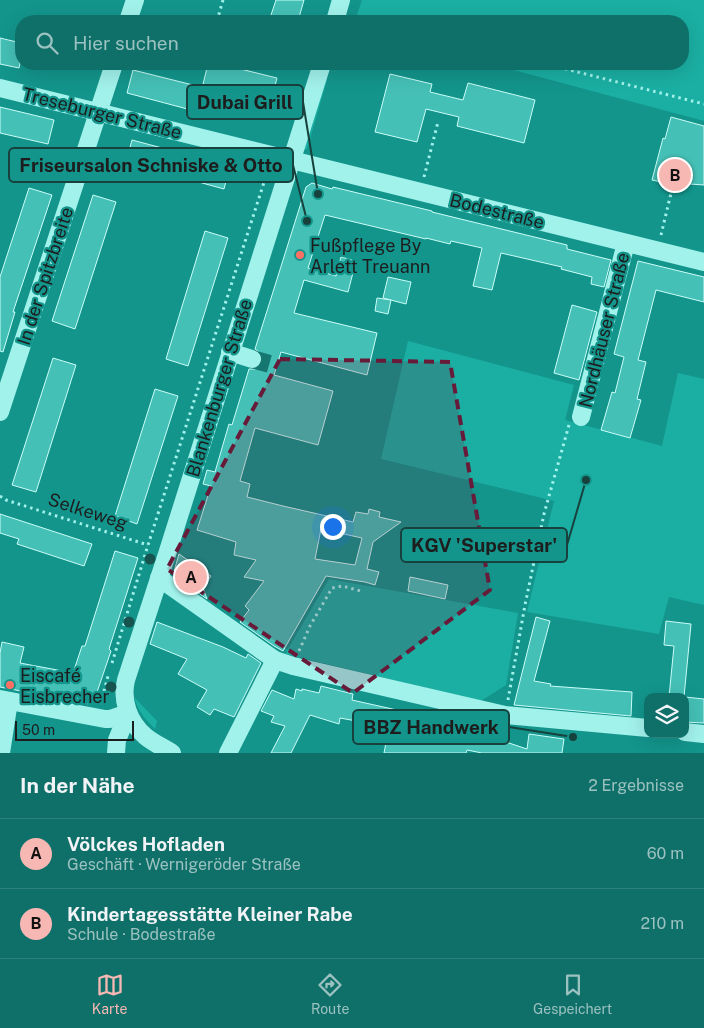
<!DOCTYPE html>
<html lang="de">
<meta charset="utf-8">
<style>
:root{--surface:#0e7069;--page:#17756f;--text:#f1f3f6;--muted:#9bc1c0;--line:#2e827d;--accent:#f7b8b4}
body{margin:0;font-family:"Public Sans",sans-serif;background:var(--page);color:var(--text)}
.controls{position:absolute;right:15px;bottom:15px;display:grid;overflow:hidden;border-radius:10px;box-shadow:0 5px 20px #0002}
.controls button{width:45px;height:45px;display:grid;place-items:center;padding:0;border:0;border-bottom:1px solid var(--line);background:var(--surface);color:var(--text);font:25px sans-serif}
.scale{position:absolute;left:15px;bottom:12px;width:119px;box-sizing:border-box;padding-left:5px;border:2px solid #1d1d1d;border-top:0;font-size:14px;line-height:18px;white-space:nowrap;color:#1d1d1d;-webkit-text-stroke:4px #13958c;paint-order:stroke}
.you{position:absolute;left:332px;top:526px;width:18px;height:18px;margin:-12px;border:4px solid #fff;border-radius:50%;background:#1a73e8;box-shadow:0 0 0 8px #1a73e833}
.badge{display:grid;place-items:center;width:32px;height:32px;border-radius:50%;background:var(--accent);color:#111;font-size:16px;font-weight:700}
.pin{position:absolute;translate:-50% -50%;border:2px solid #fff;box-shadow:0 1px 5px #0006}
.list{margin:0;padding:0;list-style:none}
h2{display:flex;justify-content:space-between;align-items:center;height:65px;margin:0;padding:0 20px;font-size:21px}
h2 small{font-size:16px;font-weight:400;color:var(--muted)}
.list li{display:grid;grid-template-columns:32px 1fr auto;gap:15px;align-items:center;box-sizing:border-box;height:70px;padding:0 20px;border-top:1px solid var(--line)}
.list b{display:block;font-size:19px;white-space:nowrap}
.list p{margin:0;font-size:16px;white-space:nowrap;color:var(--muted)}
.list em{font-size:16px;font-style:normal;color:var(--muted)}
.icon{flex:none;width:28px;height:28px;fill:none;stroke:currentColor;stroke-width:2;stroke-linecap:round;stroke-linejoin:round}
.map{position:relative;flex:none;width:704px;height:753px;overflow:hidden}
.search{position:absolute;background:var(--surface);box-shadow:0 5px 20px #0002;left:15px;right:15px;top:15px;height:55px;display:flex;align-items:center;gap:12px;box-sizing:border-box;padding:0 18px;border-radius:20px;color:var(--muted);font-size:19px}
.sheet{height:205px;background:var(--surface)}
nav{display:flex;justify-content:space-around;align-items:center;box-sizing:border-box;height:70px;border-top:1px solid var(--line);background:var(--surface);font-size:14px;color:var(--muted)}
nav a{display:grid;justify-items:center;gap:2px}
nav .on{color:var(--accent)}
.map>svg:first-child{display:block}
.green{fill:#1bafa3}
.building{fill:#45c0b6;stroke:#cafdf8;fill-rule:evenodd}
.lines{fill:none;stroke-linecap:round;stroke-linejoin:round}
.minor-tunnel{stroke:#167770;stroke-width:18;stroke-dasharray:18 9;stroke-linecap:butt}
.path{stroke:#a2f2ec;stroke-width:3;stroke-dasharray:2.5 4;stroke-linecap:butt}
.minor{stroke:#a2f2ec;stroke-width:18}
.tree{fill:#17534f}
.marked{fill:#671b39;fill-opacity:0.2;stroke:#671b39;stroke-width:4;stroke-dasharray:10 6;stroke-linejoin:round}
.poi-dot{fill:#ff7064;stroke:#13958c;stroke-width:2}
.labels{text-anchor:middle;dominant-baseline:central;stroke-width:4.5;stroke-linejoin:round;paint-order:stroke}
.street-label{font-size:18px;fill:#1d1d1d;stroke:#13958c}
.poi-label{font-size:18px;fill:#1d1d1d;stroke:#13958c;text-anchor:start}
.leader{fill:none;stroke:#17413d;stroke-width:2}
.callout-dot{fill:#17413d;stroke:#13958c;stroke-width:2}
.callout{fill:#13958c;stroke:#17413d;stroke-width:2}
.callout-label{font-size:19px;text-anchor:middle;font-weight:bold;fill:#1d1d1d}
</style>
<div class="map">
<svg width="704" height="753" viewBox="0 0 704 753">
<rect width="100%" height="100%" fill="#13958c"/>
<g class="green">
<polygon points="362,0 704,0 704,121 491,64 683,64 683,21 355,21"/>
<polygon points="323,79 327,80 307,149 303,150"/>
<polygon points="408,341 574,385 565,420 662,446 678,373 704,379 704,605 669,597 659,634 527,612 554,501 381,459"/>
<polygon points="329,579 518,613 506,685 481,701 285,654"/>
<path d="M134 697 157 721 155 729C145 719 138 711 134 697Z"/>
</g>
<g class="building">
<polygon points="276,0 304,0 298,21 269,21"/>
<polygon points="0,38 21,43 21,58 19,68 0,64"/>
<polygon points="208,64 220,64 277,78 271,101 203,84"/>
<polygon points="133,70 201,87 195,111 127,93"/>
<polygon points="390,74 432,84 430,92 463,100 468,83 535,100 524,143 457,126 459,117 426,109 417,142 375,132"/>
<polygon points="0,107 54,120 48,144 0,133"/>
<polygon points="671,117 704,126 704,185 661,182 652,180 663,138 665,139"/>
<polygon points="132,140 230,166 224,189 126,162"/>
<path d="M312 183 332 189 333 187 432 211V212L567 245V249L611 260 604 287 591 284 592 277 561 269 562 267 501 253 492 290 473 286 482 248 451 241 450 244 426 238V239L325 215 308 268 336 276 341 257 356 261 348 292 304 280 294 313 377 333 367 375 281 352 274 375 333 391 318 445 255 428 240 481 250 484 247 497 283 506 353 522 356 512 368 514 369 509 380 512 379 517 401 522 373 542 367 569 379 572 375 585 365 582 326 576 283 651 274 646 240 622 249 610 245 606 264 581 244 577 256 560 234 555 236 542 197 530 211 486 203 484 207 470 215 472 229 424 232 425 249 369H255L259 367 262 363V356L259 352 255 349 306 187ZM321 529 362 538 355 565 315 559Z"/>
<polygon points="29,188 52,195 13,312 15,312 3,352 0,351 0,277"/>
<polygon points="93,195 116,202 75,329 52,321"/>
<polygon points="205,231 228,238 188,366 166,359"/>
<polygon points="638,261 704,277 704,302 656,290 638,360 646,362 637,399 641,400 630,438 601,430 612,392 615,393 624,357 614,354"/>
<polygon points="388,277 411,282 406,304 383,298"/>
<polygon points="377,298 391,300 388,314 375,311"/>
<polygon points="572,305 597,312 579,380 554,373"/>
<polygon points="53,358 76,365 36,492 12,485"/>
<polygon points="155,389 178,396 137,524 115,516"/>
<polygon points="0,514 92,544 84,566 17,544 19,539 0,533"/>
<polygon points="115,551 138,558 109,649 111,651 94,701 89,704 0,687 0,653 2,642 24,647 20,663 73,673 82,646 85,646"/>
<polygon points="179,554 211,576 203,588 207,599 173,575"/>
<polygon points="410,577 448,585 445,599 408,591"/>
<polygon points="536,617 550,621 534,681 551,684 550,686 632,692 631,716 514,705"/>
<polygon points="666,621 691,624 684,697 669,697 674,646 664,645"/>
<polygon points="157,622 223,647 246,658 248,654 261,663 234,717 214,709 210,715 197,707 207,690 178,674 187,659 150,644"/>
<polygon points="321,686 353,694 352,700 437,719 439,712 497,725 494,738 527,749 529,734 564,739 562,753 482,753 467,750 466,753 384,753 389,727 340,718 339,724 310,715 291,753 271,753 285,726 271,722 274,716 261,711 272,690 294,699 296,689 302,691 302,689 319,693"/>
<polygon points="685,697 704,699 704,723 685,722"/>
</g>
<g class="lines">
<polyline class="minor-tunnel" points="252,359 277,366"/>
<g class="path">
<polyline points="378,20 382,21"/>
<polyline points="217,21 223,0"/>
<polyline points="546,64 704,104"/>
<polyline points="424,177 438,122"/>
<polyline points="661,235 677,168"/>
<polyline points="0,496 6,500 148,545"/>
<polyline points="299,651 310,626 332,588 342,586 361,591"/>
<polyline points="112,663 148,545 266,176 270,169"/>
<polyline points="508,700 525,605 544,514 569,425"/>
<polyline points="103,704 102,699 108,676"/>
</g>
<g class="minor">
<polyline points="128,21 135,0"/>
<polyline points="335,21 341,0"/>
<polyline points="0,88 704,262"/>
<polyline points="230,352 252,359"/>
<polyline points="0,412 114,64"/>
<polyline points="581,417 626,243"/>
<polyline points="159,578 275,660 293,666 505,715 648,728"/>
<polyline points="0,699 105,719 110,719 128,713"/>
<polyline points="685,732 704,734"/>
<polyline points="1,753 9,701"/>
<polyline points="116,753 117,740 128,713"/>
<path d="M172 753C163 747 153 743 145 736 129 722 121 701 126 680L168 551 322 64"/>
<polyline points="228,753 275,660"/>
</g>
</g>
<g class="tree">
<circle cx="150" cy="559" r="5.5"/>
<circle cx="129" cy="622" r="5.5"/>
<circle cx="111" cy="687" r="5.5"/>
</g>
<path class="marked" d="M280 359 450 362 490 590 353 693 167 569Z"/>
<g class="poi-dot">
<circle cx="300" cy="255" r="5"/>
<circle cx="10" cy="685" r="5"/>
</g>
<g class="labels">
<g class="street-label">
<text transform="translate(102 113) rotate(14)">Treseburger Straße</text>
<text transform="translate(497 211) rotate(14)">Bodestraße</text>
<text transform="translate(45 276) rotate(-72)">In der Spitzbreite</text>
<text transform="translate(604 330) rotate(-76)">Nordhäuser Straße</text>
<text transform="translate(219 388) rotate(-73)">Blankenburger Straße</text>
<text transform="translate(88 511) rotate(18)">Selkeweg</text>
</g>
<g class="poi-label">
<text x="310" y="245">Fußpflege By<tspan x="310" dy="21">Arlett Treuann</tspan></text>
<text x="20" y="675">Eiscafé<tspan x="20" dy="21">Eisbrecher</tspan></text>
</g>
</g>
<path class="leader" d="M318 194L303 102M307 221L293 165M586 480L567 545M573 737L509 727"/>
<g class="callout-dot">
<circle cx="318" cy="194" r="5"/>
<circle cx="307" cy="221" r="5"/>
<circle cx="586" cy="480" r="5"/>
<circle cx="573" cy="737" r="5"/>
</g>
<g class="callout">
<rect x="187" y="85" width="116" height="34" rx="5"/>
<rect x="9" y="148" width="284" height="34" rx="5"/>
<rect x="401" y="528" width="166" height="34" rx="5"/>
<rect x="353" y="710" width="156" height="34" rx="5"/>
</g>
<g class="callout-label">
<text x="245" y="109">Dubai Grill</text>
<text x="151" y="172">Friseursalon Schniske &amp; Otto</text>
<text x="484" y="552">KGV 'Superstar'</text>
<text x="431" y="734">BBZ Handwerk</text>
</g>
</svg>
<div class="controls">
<button><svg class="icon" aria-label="layers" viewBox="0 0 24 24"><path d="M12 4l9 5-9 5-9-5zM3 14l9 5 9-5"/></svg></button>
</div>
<div class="scale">50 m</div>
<div class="you"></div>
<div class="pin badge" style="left:191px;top:577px">A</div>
<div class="pin badge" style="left:675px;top:175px">B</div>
<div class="search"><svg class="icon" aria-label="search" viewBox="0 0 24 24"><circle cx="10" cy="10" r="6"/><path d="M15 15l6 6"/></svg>Hier suchen</div>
</div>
<section class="sheet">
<h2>In der Nähe<small>2 Ergebnisse</small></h2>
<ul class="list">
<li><span class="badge">A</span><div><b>Völckes Hofladen</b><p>Geschäft · Wernigeröder Straße</p></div><em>60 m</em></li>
<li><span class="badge">B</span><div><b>Kindertagesstätte Kleiner Rabe</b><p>Schule · Bodestraße</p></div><em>210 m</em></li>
</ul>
</section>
<nav>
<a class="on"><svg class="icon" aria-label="map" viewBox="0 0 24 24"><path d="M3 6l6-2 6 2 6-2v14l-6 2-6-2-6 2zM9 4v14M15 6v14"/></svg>Karte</a>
<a><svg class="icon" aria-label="directions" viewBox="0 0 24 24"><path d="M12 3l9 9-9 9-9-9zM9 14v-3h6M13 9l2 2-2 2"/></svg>Route</a>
<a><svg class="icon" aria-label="saved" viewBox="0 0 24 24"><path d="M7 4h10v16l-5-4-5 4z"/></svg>Gespeichert</a>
</nav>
